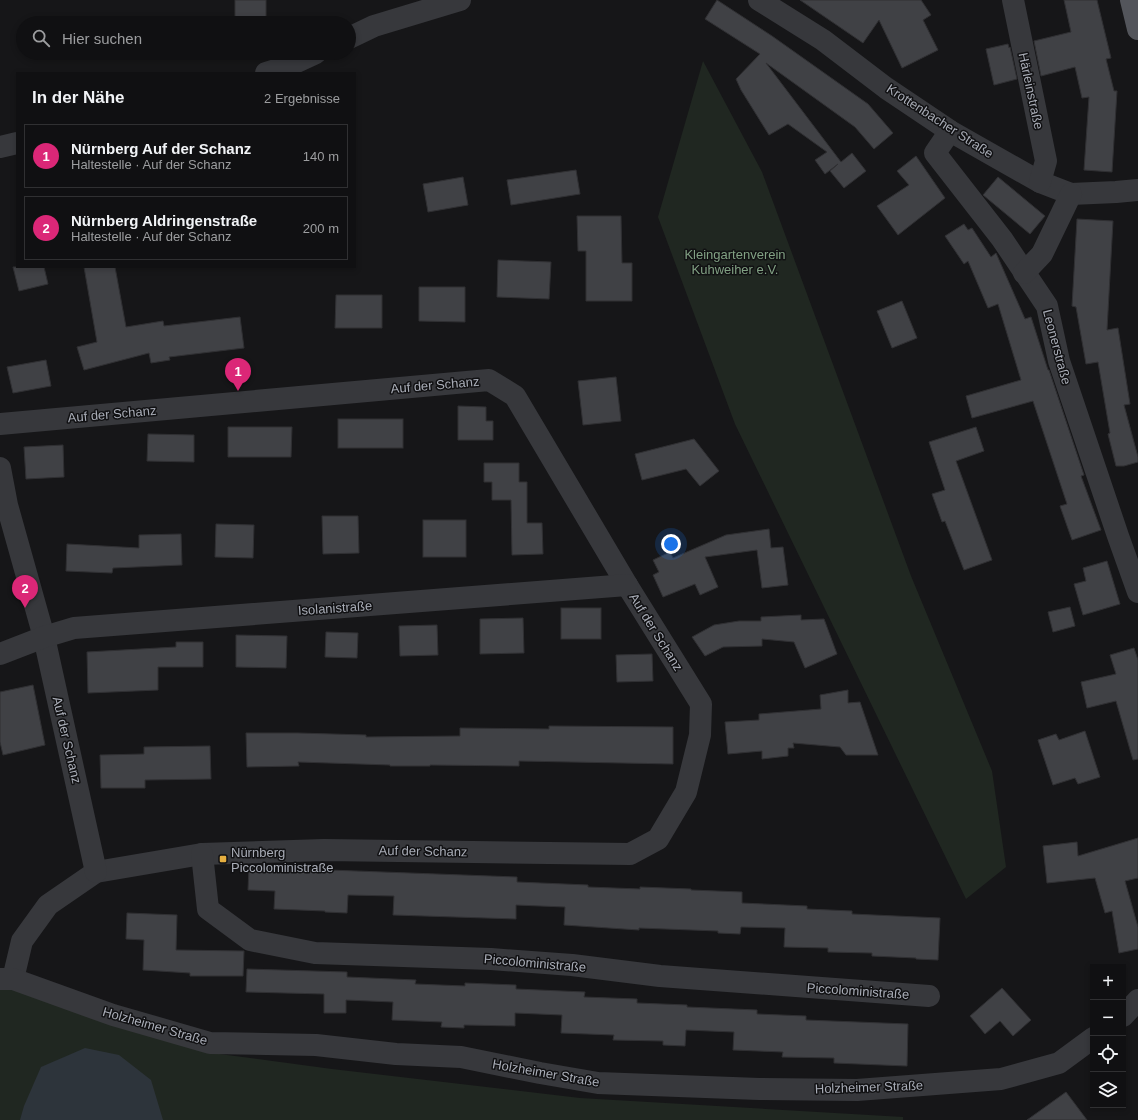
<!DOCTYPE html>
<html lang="de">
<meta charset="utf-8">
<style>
:root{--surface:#101012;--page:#19191b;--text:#f1f3f6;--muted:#9c9d9f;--line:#303032;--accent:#db2777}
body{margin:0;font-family:Helvetica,sans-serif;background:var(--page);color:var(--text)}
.controls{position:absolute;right:12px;bottom:12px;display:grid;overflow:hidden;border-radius:0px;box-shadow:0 2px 6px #0003}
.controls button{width:36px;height:36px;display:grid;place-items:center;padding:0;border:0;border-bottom:1px solid var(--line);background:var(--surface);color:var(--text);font:20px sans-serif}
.you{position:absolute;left:671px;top:544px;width:14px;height:14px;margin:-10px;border:3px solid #fff;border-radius:50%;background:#1a73e8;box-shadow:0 0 0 6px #1a73e833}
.badge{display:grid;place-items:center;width:26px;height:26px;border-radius:50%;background:var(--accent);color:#fff;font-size:13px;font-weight:700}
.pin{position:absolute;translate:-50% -33px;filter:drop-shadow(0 1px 2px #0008)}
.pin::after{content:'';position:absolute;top:21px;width:14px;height:12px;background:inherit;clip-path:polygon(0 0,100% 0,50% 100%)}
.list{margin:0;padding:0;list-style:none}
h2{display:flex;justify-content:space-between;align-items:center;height:52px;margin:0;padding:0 16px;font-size:17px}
h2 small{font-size:13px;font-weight:400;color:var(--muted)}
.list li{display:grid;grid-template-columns:26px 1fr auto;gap:12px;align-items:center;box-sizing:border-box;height:64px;margin:0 8px 8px;padding:0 8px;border:1px solid var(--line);border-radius:0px}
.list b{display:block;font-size:15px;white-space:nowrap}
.list p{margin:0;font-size:13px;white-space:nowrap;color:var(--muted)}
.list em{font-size:13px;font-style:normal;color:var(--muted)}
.icon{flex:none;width:22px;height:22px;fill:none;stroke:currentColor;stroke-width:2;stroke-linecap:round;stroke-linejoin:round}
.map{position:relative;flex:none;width:1138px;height:1120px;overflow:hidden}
.search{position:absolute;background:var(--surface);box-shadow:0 2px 6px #0003;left:16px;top:16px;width:340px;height:44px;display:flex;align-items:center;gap:10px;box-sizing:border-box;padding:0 14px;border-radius:22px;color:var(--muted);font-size:15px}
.panel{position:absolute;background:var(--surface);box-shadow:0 2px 6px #0003;left:16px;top:72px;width:340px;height:196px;border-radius:0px}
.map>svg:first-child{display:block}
.green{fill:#202721}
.water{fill:#2d343b}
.building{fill:#404145;stroke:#303033}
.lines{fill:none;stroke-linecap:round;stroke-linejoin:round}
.minor{stroke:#37383c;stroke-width:22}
.primary{stroke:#53555b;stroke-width:22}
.poi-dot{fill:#e6af40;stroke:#111113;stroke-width:1.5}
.labels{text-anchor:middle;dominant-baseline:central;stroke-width:3;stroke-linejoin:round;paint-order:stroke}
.street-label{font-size:13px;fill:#a9adb7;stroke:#111113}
.park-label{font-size:13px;fill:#81a083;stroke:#111113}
.poi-label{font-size:13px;fill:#a9adb7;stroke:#111113;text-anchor:start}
</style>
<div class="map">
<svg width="1138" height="1120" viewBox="0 0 1138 1120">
<rect width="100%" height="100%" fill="#161618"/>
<g class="green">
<polygon points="703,61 762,172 911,576 992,771 1006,867 966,899 735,424 658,217"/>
<polygon points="0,977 212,1053 332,1069 580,1098 903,1117 903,1120 0,1120"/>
</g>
<polygon class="water" points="85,1048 119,1055 151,1080 163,1120 20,1120 24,1106 41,1067"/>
<g class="building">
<rect x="235" y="0" width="31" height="19"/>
<polygon points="717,0 772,36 868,104 893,133 874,149 855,127 766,63 841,162 852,153 866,171 844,188 830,171 838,164 825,174 815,160 827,152 788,124 769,135 741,90 736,79 760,54 705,19"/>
<polygon points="800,0 921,0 931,15 923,20 938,50 902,68 879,20 863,43"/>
<polygon points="1064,0 1097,0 1111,58 1106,59 1114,91 1117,91 1112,172 1084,170 1089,97 1082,98 1075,67 1041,76 1034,41 1071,32"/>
<polygon points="1008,44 1009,48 1010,47 1017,79 994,85 986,49"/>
<polygon points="916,156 945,198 898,235 877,206 909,185 897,171"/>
<polygon points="576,170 580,194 511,205 507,180"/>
<polygon points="463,177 468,205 428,212 423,184"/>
<polygon points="998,177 1045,216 1030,234 983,195"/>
<polygon points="577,216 621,216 622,263 632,263 632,301 586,301 586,251 578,251"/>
<polygon points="1077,219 1113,221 1107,330 1118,328 1130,404 1124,405 1138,457 1138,462 1124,466 1116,466 1108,434 1110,433 1098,362 1086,364 1076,307 1072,306"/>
<polygon points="964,224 968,230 972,228 991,257 996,253 1025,319 1031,317 1048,370 1049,370 1084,475 1081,476 1101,530 1072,540 1060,506 1067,504 1033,401 972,418 966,396 1021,380 998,304 988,308 968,261 964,264 945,236"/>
<polygon points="498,260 551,262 549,299 497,297"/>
<polygon points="13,267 44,267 48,284 19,291"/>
<polygon points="84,267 115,267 126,327 163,321 164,326 240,317 244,348 169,357 170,360 151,363 149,353 84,370 77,347 97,342"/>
<polygon points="419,287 465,287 465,322 419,321"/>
<polygon points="336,295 382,295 382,328 335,328"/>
<polygon points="902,301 917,338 892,348 877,311"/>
<polygon points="46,360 51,386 13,393 7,367"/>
<polygon points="616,377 621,421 583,425 578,381"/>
<polygon points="458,406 486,407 486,421 493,421 493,440 458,440"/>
<rect x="338" y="419" width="65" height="29"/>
<polygon points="228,427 292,427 291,457 228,457"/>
<polygon points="976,427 984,451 956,461 992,560 964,570 945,521 942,522 932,494 945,490 929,442"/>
<polygon points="148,434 194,435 194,462 147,461"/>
<polygon points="694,439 719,471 700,486 686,469 642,480 635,454"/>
<polygon points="63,445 64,477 26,479 24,447"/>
<polygon points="484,463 519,463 519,482 527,482 527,523 542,523 543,554 512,555 511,500 492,500 492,482 484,482"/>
<polygon points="322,516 358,516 359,553 323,554"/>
<rect x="423" y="520" width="43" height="37"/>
<polygon points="216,524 254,525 253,558 215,557"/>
<polygon points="769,529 771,548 783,547 788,585 762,588 757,550 705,557 718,587 700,595 695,584 663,597 653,575 659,572 653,560 670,552 673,558 726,535"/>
<polygon points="181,534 182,565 113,568 112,573 66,571 67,544 139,548 139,535"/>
<polygon points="1107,561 1120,604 1083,615 1074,584 1086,581 1083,568"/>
<polygon points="1070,607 1075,626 1053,632 1048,612"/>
<rect x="561" y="608" width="40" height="31"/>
<polygon points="801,615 801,620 824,619 837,654 805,668 794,642 762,639 762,646 723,647 705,656 692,637 714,625 739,621 761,621 761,617"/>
<polygon points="523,618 524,653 480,654 480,619"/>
<polygon points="437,625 438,655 400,656 399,626"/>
<polygon points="326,632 358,633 357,658 325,657"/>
<polygon points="236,635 287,636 286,668 236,667"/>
<polygon points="176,642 203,642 203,667 158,667 158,690 88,693 87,652 176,647"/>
<polygon points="1134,648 1138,660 1138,759 1133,760 1116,701 1087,708 1081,682 1116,674 1110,655"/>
<polygon points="652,654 653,681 617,682 616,655"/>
<polygon points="33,685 45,745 3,755 0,742 0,692"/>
<polygon points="848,690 848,703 860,702 878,755 846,755 840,747 793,743 794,748 788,748 788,756 762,759 762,751 728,754 725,722 759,720 759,714 821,709 820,695"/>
<polygon points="549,726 673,727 673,764 519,761 519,766 430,765 430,766 390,766 390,765 298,762 299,766 247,767 246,733 298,733 366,735 366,737 460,736 460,728 549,729"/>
<polygon points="1085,731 1100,777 1078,784 1075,778 1053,785 1038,740 1056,734 1059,740"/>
<polygon points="210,746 211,779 145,780 145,788 101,788 100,755 144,754 144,747"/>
<polygon points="1138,838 1138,878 1125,881 1138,927 1138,949 1119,953 1112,911 1105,913 1095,878 1047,883 1043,846 1077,842 1078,856"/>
<polygon points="249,867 517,877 517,882 588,885 588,887 640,889 640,887 691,889 691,890 742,892 742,903 807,906 807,909 852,911 852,914 940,918 938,960 916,959 916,958 872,956 872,953 828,952 828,948 784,947 785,928 741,927 740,934 718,933 718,931 639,928 639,930 564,925 565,907 516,905 516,919 393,915 394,896 348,895 347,913 325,912 325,911 274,909 275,891 248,890"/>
<polygon points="127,913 177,915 176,950 244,951 243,976 190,976 190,973 143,970 144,940 126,939"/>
<polygon points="247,969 347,972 347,977 416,980 415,984 465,986 465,983 516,985 516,989 585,992 584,997 637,999 637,1003 687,1005 687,1007 757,1010 757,1014 806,1016 806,1020 908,1024 907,1066 834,1063 834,1058 782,1057 783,1052 733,1050 734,1032 686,1030 685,1046 663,1045 663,1041 613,1040 614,1035 561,1033 562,1015 515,1013 515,1026 464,1025 464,1028 441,1027 442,1022 392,1020 393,1002 346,1000 346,1013 324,1013 324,994 246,992"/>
<polygon points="1002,988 1031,1020 1013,1036 1000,1021 985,1034 970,1016"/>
<polygon points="1066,1092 1087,1120 1027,1120"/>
</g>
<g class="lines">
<g class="minor">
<polyline points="759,0 823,40 886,88 950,131 1040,182 1071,194 1116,192 1138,190"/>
<polyline points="1013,0 1046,161 1040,182"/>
<polyline points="349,38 374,26 460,0"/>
<polyline points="266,73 288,66 316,53"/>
<polyline points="950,131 935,153 1002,239 1047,306 1059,361 1118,536 1138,592"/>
<polyline points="0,147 17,143"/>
<polyline points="1024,273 1042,254 1071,194"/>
<polyline points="0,424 489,380 515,396 627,585 701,704 700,735 686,792 658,839 630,854 324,850 202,854 96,872 48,905 22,941 13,979"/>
<polyline points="0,468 7,505 44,637 96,872"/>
<polyline points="0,654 44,637 74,628 627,585"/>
<polyline points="202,854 208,909 250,940 315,953 491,959 572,965 660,976 929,996"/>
<polyline points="0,979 13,979 113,1015 210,1043 316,1045 396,1054 461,1057 540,1073 598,1083 759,1089 857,1090 1001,1079 1059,1063 1093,1038"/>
<polyline points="1123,1016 1138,1000"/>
</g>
<polyline class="primary" points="1131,0 1138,29"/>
</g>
<rect class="poi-dot" x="219" y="855" width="8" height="8" rx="2"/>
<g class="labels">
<g class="street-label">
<text transform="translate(1031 91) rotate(78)">Härleinstraße</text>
<text transform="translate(940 121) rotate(33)">Krottenbacher Straße</text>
<text transform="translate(1057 347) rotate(75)">Leonerstraße</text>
<text transform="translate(435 385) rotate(-5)">Auf der Schanz</text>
<text transform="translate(112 414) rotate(-5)">Auf der Schanz</text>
<text transform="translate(335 608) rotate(-4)">Isolanistraße</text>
<text transform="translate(656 632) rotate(58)">Auf der Schanz</text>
<text transform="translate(67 740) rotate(77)">Auf der Schanz</text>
<text transform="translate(423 851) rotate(1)">Auf der Schanz</text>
<text transform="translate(535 963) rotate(5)">Piccoloministraße</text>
<text transform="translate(858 991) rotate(4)">Piccoloministraße</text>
<text transform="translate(155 1026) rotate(16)">Holzheimer Straße</text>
<text transform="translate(546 1073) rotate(10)">Holzheimer Straße</text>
<text transform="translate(869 1087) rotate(-2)">Holzheimer Straße</text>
</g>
<g class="park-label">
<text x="735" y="254">Kleingartenverein<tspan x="735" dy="15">Kuhweiher e.V.</tspan></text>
</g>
<g class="poi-label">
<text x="231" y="852">Nürnberg<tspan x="231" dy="15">Piccoloministraße</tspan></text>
</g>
</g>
</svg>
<div class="controls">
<button>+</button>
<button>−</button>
<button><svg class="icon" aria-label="locate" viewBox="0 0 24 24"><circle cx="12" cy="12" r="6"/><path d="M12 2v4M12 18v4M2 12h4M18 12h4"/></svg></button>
<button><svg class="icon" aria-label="layers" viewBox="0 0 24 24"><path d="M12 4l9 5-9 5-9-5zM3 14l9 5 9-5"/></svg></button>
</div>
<div class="you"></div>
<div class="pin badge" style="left:238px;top:391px">1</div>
<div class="pin badge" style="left:25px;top:608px">2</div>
<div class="search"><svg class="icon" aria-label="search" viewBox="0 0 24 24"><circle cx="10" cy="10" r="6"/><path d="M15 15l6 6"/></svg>Hier suchen</div>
<section class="panel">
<h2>In der Nähe<small>2 Ergebnisse</small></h2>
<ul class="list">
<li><span class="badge">1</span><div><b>Nürnberg Auf der Schanz</b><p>Haltestelle · Auf der Schanz</p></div><em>140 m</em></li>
<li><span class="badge">2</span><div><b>Nürnberg Aldringenstraße</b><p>Haltestelle · Auf der Schanz</p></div><em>200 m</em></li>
</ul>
</section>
</div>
